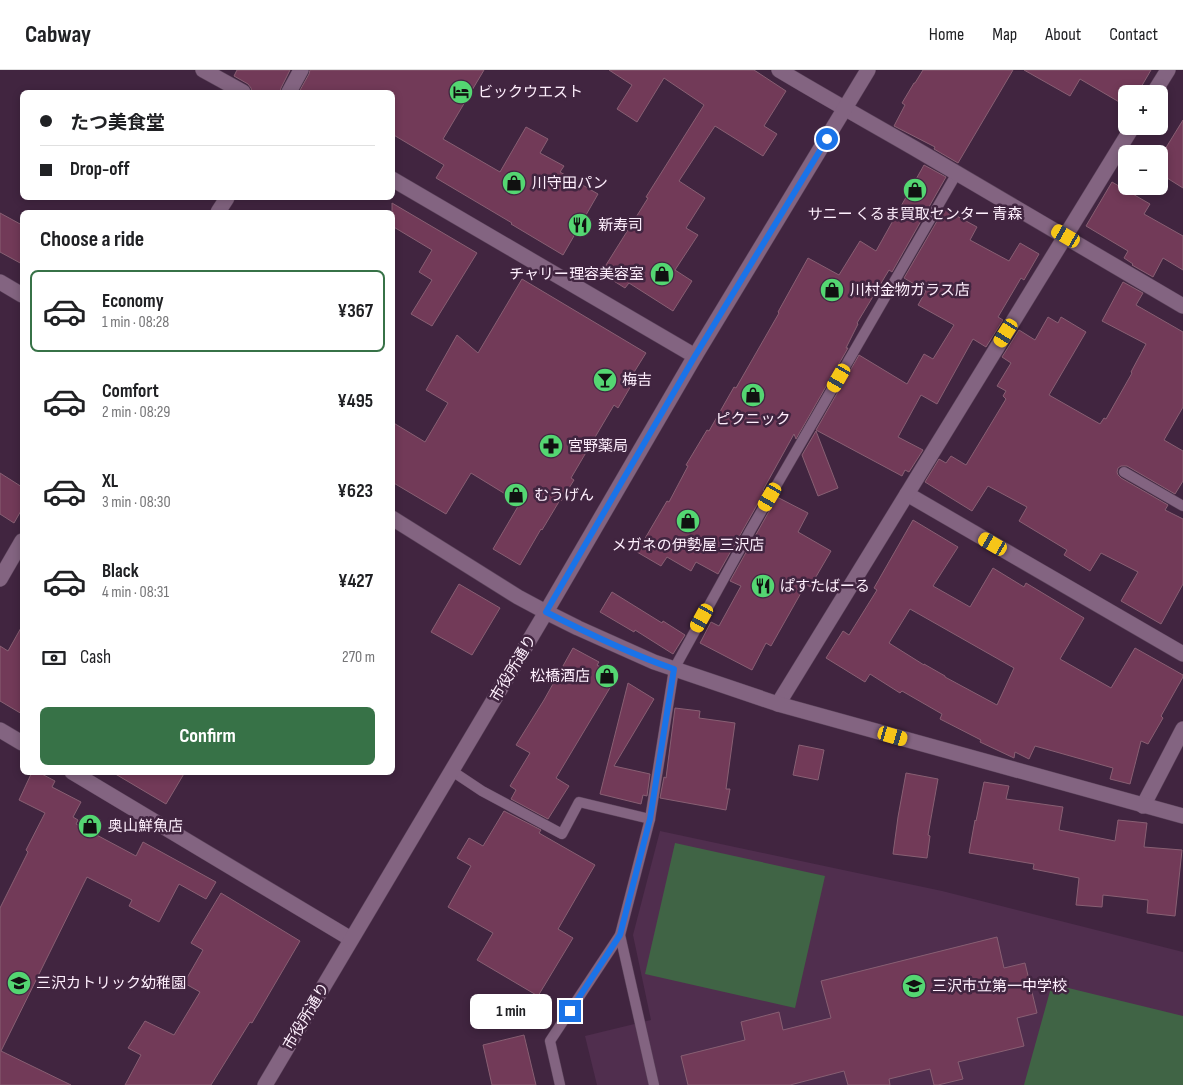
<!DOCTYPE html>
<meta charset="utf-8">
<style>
body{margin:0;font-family:"Sofia Sans Condensed","Noto Sans JP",sans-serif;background:#f6f6f6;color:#202124;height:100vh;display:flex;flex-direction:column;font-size:19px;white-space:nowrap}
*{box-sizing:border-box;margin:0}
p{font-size:16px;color:#757577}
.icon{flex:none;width:28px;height:28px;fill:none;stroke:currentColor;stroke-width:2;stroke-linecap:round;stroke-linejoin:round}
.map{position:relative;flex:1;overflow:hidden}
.details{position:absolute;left:20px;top:140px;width:375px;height:565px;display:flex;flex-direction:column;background:#fff;border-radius:8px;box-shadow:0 2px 8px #0003}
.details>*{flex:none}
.top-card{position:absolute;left:20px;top:20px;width:375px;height:110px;border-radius:8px;box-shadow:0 2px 8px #0003;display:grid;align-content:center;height:110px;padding:0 20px;background:#fff}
.controls{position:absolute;left:1118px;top:15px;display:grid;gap:10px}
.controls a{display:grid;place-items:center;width:50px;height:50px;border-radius:8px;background:#fff;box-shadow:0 2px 8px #0003;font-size:25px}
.end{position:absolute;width:22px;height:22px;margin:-11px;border:6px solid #1a73e8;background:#fff;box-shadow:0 0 0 2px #fff}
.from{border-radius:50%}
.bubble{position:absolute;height:35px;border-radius:8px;background:#fff;box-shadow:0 2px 8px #0003;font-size:16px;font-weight:700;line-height:35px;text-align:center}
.car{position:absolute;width:15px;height:30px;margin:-15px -8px;border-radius:6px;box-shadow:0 0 4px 1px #0007;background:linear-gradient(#f5c518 24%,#345 0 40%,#f5c518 0 76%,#345 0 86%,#f5c518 0)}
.top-card b{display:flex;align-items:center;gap:18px;height:48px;font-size:19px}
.top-card b+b{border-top:1px solid #e0e0e0}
.top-card i{width:12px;height:12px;background:#202124}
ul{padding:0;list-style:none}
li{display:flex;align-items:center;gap:15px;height:82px;margin:0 10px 8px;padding:0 10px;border:2px solid transparent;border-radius:8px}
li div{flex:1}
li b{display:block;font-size:19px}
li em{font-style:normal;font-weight:700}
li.current{border-color:#377247}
li>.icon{width:45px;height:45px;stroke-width:1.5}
h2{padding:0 20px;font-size:22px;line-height:60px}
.pay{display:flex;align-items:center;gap:12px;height:55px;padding:0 20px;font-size:19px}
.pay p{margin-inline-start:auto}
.cta{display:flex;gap:10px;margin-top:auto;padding:10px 20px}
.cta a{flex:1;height:58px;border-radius:8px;background:#377247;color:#fff;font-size:20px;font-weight:700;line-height:58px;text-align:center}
header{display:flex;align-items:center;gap:30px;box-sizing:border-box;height:70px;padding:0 25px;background:#fff;border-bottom:1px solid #e0e0e0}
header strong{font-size:24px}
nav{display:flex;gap:28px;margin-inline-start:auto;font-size:18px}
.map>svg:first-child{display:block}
.built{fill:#502e4e}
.green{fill:#406445}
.building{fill:#723a58;stroke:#885f73;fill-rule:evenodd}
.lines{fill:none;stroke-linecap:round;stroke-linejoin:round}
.lane-casing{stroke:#5b435a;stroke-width:11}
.street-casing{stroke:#5b435a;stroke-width:16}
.secondary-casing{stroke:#5b435a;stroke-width:16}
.lane{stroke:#836481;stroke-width:10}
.street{stroke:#836481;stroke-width:15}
.secondary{stroke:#836481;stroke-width:15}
.route{stroke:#1a73e8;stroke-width:6}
.labels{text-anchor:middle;stroke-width:5;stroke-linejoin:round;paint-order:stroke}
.poi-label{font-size:15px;fill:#feeffd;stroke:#412540;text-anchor:start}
.street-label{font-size:15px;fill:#feeffd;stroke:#412540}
</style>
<header>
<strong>Cabway</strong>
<nav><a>Home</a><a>Map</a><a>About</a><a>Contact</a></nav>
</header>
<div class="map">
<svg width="1183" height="1015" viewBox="0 0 1183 1015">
<rect width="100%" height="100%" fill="#412540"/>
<path class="built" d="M660,761L942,821L1183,882V1015H597L585,966L651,950L633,865Z"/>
<g class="green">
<path d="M675,773L825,806L795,938L645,904Z"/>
<path d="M1052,914L1183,946V1015H1024Z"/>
</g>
<g class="building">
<path d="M237,0H290L281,18L280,22H252L251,18L248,14L234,6Z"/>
<path d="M310,0H484L443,69L500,102L526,57L548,69L540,83L564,96L560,102L598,124L563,185L511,154L512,153L436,108L444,95L392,64V22H299L309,4Z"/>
<path d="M609,0H754L786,21L764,56L777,64L763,86L715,56L679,111L705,128L686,158L698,165L675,200L692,211L673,241L629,213L625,218L601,203L648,128L646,127L704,35L664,8L637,52L617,39L632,15Z"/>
<path d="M923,0H1013L958,93L934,79L935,77L894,56L905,35L902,33L914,13H915Z"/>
<path d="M1024,0H1151L1137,24H1126V36L1080,9L1070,26Z"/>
<path d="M1183,50V118L1159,103V89Z"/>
<path d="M924,95L946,107L892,202L889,200L857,253L858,254L846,278H848L796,369L794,364L763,420L765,421L718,504L696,492L691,501L667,487L661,496L637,482L667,431L669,432L688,396L686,395L707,360L709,361L734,317L736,318L779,243L778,242L808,188L839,205L860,171L876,181Z"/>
<path d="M1112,112L1150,134L1144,144L1183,166V200L1163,188L1153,207L1132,195L1133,194L1124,188L1128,181L1086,156Z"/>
<path d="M392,133L477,183L432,256L411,244L432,210L419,202L432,180L392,156Z"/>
<path d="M944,139L977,157L970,170L1009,191L1020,173L1039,184L1024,210L1021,208L998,247L1003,250L986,277L973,269L937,334L921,325L898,367L923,380L909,402L905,400L902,406L816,360L859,285L907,314L924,284L933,289L954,255L918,235L926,221L904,208Z"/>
<path d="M0,143L22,155V194L0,182Z"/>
<path d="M522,209L646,283L631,307L635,309L618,338L614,335L571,408L574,410L561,431L560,430L542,460L541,459L520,495L493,479L520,433L471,403L446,444L392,412V352L425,372L448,333L426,320L457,265L478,283Z"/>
<path d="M1123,212L1143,223L1136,235L1183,262V337L1164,370L1183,381V411L1175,424L1127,396H1121L1118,398L1117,402L1118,405L1121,408L1168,435L1165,440L1183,449V514L1161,554L1121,531L1138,502L1101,483L1090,501L1064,485L1067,480L1019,451L1027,437L988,416L972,441L925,412L939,389L946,393L951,386L966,395L1006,329L1003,326L1006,321L997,316L1011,293L1002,287L1019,260L1035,270L1048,247L1058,253L1061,247L1086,262L1049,325L1100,354L1104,348L1106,349L1132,303L1131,302L1146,274L1102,251Z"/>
<path d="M816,361L838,418L818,426L802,385Z"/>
<path d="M0,403L22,417V439L14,453L0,444Z"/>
<path d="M777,427L808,443L798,462L831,481L810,517L806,514L771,576L766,573L752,600L700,573L711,552L719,556L741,516L730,511Z"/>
<path d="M913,450L958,477L933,516L970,537L993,498L1024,517L1026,513L1084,548L1060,589L1111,618L1135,578L1183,605V607L1161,646L1163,648L1148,674L1141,671L1130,714L1110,709L1113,698L1035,676L1029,689L1015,682L1014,688L980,672L981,670L940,649L942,644L902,621L900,623L870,604L865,612L826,588L843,561L849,565L877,520L874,518ZM910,539L1014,598L997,635L945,607V606L924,594V595L889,573Z"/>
<path d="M459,514L500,538L472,585L431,562Z"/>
<path d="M612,522L662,553L663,551L685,565L673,584L635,560L634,562L600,542Z"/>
<path d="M22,556V644L0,631V576L8,581Z"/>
<path d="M573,578L599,592L597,595L617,606L556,708L569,716L548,749L511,729L516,720L510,716L530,683L516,675L544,630Z"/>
<path d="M628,613L654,629L614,696L650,704L647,726L643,725L641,734L600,724Z"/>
<path d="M675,638L700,641L699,648L735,653L726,719H730L726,740L660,728L664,707L666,708Z"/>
<path d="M799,675L824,680L818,710L793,705Z"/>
<path d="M32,702H38L55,711L52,717L81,732L73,747L78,750L76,754L136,786L143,772L216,812L206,829L179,814L159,852L129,836L132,830L87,807L1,981L71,1015H0V838L28,782L26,780L45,743L19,730Z"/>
<path d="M112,702H185L166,734Z"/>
<path d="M906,703L938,709L928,765L930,766L927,788L893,784L898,747Z"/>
<path d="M984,712L1009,716L1006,729L1063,737L1059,760L1115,771L1118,750L1147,753L1144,777L1182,780L1175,846L1147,843L1148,830L1103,825L1102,837L1076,835L1079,808L1033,799L1034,794L969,783L975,750L976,751Z"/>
<path d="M504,741L541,760L539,763L595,795L558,859L573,868L538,926L477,890L493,863L448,837L471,796L457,788L469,768L483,776Z"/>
<path d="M221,823L300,871L252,953L250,952L211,1015H125L141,985L128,978L145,951L174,965L200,922L184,913L203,880L191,873Z"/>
<path d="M997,867L1004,898L1025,893L1037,943L1017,948L1024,976L958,992L963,1009L938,1015H934L930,999L889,1009L890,1015H848L844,1001L790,1015H688L681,986L745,970L741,952L779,942L783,960L831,948L821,911Z"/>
<path d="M524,965L536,1015H492L483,975Z"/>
</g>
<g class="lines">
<g class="lane-casing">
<g id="lane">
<path d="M1124,402L1183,436"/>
<path d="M452,701L482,721L562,764L579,732L650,749"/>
<path d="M560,1015L550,971L620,865"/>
<path d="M654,1015L620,865L650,749L674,599L750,461L957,103"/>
</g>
</g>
<g class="street-casing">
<g id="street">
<path d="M203,0L243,22"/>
<path d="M779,0C824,27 869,52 914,78C1004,131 1094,183 1183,236"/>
<path d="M289,22L301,0"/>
<path d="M1153,24L1168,0"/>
<path d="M392,109L695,286"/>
<path d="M218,142L227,128"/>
<path d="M907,424L1183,584"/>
<path d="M0,509L22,471"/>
<path d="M778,634L1133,56"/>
<path d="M0,660L22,673"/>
<path d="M72,702L351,869"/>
<path d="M1143,736L1183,659"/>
</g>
</g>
<g class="secondary-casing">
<g id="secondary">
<path d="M0,212L22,225"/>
<path d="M392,448L518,527L546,542L578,558L654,592L778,634L1183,746"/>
<path d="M265,1015L546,542L695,286L868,0"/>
</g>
</g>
<use href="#lane" class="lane"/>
<use href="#street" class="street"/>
<use href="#secondary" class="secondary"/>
</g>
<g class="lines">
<path class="route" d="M570,941L620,865L650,749L674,599C630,584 587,563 546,542L695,286L827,69"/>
</g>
<defs>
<g id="hotel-disc" transform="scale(1.25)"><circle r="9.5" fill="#54d672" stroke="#412540"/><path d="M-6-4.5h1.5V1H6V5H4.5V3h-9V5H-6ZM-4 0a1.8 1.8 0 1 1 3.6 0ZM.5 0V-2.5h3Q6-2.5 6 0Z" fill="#111"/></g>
<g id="shop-disc" transform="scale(1.25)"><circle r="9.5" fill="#54d672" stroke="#412540"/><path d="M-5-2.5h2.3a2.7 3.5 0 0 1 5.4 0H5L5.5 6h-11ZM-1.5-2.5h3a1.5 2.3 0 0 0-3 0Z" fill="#111"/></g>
<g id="restaurant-disc" transform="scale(1.25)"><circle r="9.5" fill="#54d672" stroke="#412540"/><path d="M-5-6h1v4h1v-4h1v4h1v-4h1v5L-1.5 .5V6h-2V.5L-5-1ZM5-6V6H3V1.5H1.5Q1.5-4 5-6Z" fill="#111"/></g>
<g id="bar-disc" transform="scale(1.25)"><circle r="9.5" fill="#54d672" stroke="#412540"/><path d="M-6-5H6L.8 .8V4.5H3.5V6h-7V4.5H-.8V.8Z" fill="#111"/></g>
<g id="pharmacy-disc" transform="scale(1.25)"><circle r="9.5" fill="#54d672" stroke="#412540"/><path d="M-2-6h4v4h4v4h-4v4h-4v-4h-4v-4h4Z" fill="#111"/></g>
<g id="school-disc" transform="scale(1.25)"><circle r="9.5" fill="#54d672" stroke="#412540"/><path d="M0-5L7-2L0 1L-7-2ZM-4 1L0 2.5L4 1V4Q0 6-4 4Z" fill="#111"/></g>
</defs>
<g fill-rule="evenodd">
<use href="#hotel-disc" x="461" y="22"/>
<use href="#shop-disc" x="514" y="113"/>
<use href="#shop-disc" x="915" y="120"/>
<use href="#restaurant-disc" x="580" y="155"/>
<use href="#shop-disc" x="662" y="204"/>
<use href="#shop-disc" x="832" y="220"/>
<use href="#bar-disc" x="605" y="310"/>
<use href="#shop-disc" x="753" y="325"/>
<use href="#pharmacy-disc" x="551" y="376"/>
<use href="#shop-disc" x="516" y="425"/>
<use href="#shop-disc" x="688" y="451"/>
<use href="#restaurant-disc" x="763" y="516"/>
<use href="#shop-disc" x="607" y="606"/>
<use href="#shop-disc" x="90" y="756"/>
<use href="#school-disc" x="19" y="913"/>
<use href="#school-disc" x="914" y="916"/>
</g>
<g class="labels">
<g class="poi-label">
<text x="478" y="27">ビックウエスト</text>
<text x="532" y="118">川守田パン</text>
<text x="915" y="149" text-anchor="middle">サニー くるま買取センター 青森</text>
<text x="598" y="160">新寿司</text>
<text x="644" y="209" text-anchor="end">チャリー理容美容室</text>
<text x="850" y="225">川村金物ガラス店</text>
<text x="622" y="315">梅吉</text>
<text x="753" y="354" text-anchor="middle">ピクニック</text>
<text x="568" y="381">宮野薬局</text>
<text x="534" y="430">むうげん</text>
<text x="688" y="480" text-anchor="middle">メガネの伊勢屋 三沢店</text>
<text x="780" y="521">ぱすたばーる</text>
<text x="590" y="611" text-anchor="end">松橋酒店</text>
<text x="108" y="761">奥山鮮魚店</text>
<text x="36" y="918">三沢カトリック幼稚園</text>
<text x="932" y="921">三沢市立第一中学校</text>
</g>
<g class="street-label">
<text transform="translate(513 598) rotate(-59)" y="5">市役所通り</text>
<text transform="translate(306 946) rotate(-59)" y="5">市役所通り</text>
</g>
</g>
</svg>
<div class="controls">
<a>+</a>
<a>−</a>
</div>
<i class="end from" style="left:827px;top:69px"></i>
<i class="end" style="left:570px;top:941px"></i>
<div class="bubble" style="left:470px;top:924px;width:82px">1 min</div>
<i class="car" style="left:1066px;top:166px;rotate:300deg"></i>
<i class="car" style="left:1006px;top:263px;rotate:212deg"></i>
<i class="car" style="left:839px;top:308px;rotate:210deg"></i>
<i class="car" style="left:770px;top:427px;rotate:210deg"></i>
<i class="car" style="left:993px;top:474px;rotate:300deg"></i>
<i class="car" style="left:702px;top:548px;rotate:209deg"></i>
<i class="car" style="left:893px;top:666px;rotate:106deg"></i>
<div class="top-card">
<b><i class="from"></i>たつ美食堂</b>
<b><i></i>Drop-off</b>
</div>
<section class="details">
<h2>Choose a ride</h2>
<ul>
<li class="current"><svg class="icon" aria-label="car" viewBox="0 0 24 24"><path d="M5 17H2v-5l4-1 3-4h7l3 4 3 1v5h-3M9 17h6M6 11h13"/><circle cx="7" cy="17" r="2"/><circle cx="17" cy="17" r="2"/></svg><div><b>Economy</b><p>1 min · 08:28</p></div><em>¥367</em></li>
<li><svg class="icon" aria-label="car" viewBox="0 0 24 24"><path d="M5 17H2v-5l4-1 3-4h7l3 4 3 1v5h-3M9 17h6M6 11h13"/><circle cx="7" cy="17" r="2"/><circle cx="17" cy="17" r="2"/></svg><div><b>Comfort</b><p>2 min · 08:29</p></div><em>¥495</em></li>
<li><svg class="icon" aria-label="car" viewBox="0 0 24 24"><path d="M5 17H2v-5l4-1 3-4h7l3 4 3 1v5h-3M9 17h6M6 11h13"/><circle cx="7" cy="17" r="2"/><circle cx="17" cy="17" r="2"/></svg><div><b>XL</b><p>3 min · 08:30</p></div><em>¥623</em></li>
<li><svg class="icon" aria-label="car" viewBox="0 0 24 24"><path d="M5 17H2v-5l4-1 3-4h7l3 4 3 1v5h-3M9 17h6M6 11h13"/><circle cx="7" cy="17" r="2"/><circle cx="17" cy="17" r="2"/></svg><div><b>Black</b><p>4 min · 08:31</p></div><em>¥427</em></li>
</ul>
<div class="pay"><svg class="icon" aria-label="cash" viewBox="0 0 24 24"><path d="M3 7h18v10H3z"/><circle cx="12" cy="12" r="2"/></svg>Cash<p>270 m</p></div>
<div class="cta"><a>Confirm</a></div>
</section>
</div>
